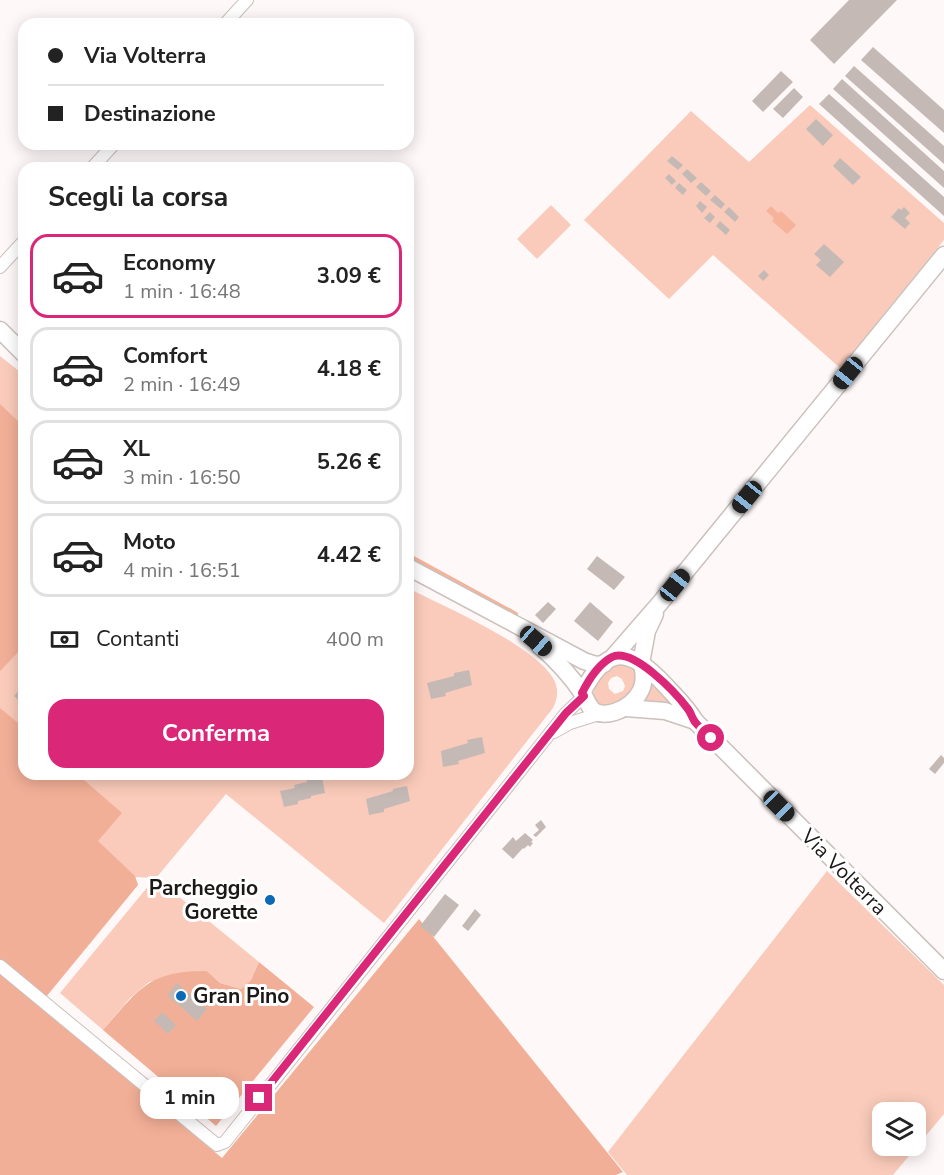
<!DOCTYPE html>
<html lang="it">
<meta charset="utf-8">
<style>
body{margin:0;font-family:"Nunito Sans",sans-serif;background:#f2f2f2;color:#222;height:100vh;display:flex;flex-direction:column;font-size:22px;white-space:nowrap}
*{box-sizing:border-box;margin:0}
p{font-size:20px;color:#767676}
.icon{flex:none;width:33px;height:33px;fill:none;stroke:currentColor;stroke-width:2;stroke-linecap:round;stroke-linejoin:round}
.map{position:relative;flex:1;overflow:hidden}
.panel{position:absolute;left:18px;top:162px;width:396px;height:618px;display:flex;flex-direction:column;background:#fff;border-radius:18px;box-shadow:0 3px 15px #0003}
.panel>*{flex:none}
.hud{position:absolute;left:18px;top:18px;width:396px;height:132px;border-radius:18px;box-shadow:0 3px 15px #0003;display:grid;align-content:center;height:132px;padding:0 30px;background:#fff}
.tools{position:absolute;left:872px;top:1102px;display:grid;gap:12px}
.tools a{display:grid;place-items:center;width:54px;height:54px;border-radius:12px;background:#fff;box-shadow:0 3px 15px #0003;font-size:30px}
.end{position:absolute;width:27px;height:27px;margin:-14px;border:8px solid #db2777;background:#fff;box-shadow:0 0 0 3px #fff}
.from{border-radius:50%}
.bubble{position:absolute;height:42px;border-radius:18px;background:#fff;box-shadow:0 3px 15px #0003;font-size:20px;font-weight:700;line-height:42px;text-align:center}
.car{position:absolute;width:18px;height:36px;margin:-18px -9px;border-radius:8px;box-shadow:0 0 4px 2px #0007;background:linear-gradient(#222 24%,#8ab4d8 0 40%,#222 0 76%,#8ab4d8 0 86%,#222 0)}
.hud b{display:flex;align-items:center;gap:21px;height:57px;font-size:22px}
.hud b+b{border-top:2px solid #e0e0e0}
.hud i{width:15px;height:15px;background:#222}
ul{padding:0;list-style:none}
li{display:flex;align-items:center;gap:18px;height:84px;margin:0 12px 9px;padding:0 18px;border:3px solid #e0e0e0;border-radius:18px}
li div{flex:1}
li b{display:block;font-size:22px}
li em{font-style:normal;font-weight:700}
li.on{border-color:#db2777}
li>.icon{width:54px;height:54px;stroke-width:1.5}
h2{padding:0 30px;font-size:27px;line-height:72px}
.pay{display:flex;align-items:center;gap:15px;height:66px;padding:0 30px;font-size:22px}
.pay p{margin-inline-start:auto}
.primary-button{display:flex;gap:12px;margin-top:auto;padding:12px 30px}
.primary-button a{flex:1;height:69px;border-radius:18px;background:#db2777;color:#fff;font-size:24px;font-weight:700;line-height:69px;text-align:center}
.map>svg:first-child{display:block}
.green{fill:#facbba;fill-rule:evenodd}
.forest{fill:#f2af97}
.water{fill:#f6b39a}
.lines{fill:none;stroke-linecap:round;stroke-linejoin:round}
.stream{stroke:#f6b39a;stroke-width:4}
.building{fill:#c4b9b5}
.street-casing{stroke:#cbc0bc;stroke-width:14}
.secondary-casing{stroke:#cbc0bc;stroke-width:19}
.street{stroke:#fff;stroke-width:12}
.secondary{stroke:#fff;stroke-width:16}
.route{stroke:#db2777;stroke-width:8}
.poi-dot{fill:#0b69b5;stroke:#fff;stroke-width:2}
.labels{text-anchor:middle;stroke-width:6;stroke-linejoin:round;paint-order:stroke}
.street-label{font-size:21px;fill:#1c1817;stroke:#fff}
.poi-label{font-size:21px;font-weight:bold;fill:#1c1817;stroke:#fff;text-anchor:end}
</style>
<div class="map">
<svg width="944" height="1175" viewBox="0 0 944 1175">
<rect width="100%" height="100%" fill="#fef9f8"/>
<g class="green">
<path d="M810,105L944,223V240L840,368L713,255L669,299L584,220L691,111L749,162Z"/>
<path d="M551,205L571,225L537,259L517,239Z"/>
<path d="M0,356L24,375V774H408V588C445,607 532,644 553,678C559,688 558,698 553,708L384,923L226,794L156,878L259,962L251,980L241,989L220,983L207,971L149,982L130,998L103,1030L60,993L155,878L135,877L138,885L0,947Z"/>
<path d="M627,659L637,673V690C628,696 618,704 607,706C578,709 602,670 613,664C617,662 623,661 627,659ZM617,676L622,679L625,686L623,691L615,694L609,689L608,683L611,678Z"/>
<path d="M650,678L681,710L640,702C649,695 651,690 650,678Z"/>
<path d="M827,871L944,985V1114L893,1175H627L608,1152ZM882,1113H915V1146H882Z"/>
</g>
<g class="forest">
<path d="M0,404L24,427V646L0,671Z"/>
<path d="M0,708L24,728V774H77L122,813L98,841L135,876L138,885L46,997L0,959Z"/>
<path d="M419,919L623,1172L616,1175H0V973L222,1158Z"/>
<path d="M259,962L314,1007L216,1126L103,1030C138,990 149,970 207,971L220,983L241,989L251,980Z"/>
</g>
<path class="water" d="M771,206L778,213L781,211L796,225L787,234L772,221L774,218L766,211Z"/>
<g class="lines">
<path class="stream" d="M408,555L516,614"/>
</g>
<g class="building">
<path d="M849,0H897L834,64L810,40Z"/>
<path d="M873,47L944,110V133L861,60Z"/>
<path d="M854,66L944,146V164L845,76Z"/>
<path d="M781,71L793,82L763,112L752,101Z"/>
<path d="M842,79L944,171V188L833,89Z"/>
<path d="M794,88L803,97L783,118L773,109Z"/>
<path d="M829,94L944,197V216L819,104Z"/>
<path d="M816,119L833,135L823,146L806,129Z"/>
<path d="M672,156L683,165L678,170L667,161Z"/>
<path d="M840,158L861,177L853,185L833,166Z"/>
<path d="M687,169L697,178L691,183L682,174Z"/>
<path d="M669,174L676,181L672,185L665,178Z"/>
<path d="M701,182L711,191L706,196L696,187Z"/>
<path d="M679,183L687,190L683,195L675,188Z"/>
<path d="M715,195L725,204L721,209L710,200Z"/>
<path d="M700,201L707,207L702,213L696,206Z"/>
<path d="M729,207L739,217L735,222L724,212Z"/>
<path d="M904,207L910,213L905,218L910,223L905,229L891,217L899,208L901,210Z"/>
<path d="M710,212L715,217L710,223L704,218Z"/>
<path d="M720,221L730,230L726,235L716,226Z"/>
<path d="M824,244L844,262L830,277L816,265L821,260L814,254Z"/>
<path d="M764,270L769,275L763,281L758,276Z"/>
<path d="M597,556L625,577L614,590L587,569Z"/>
<path d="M548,602L556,609L543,623L535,615Z"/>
<path d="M590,602L613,622L598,641L574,621Z"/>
<path d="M469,670L472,685L445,693L446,696L431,699L427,683L454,676V673Z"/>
<path d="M24,685V705L14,696Z"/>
<path d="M482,737L485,753L458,761L459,764L443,767L441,751L468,743L467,740Z"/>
<path d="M941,755L944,758V763L935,774L929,769Z"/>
<path d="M322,777L325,793L311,796V798L298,801V804L284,807L280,791L295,788L294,785L307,782V780Z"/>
<path d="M407,786L410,801L384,809V812L369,815L366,799L393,791V789Z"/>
<path d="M541,820L546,827L536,837L533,835L539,830L535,825Z"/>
<path d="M525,833L533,840L531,842L533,843L530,847L528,845L524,849L523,848L513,859L502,849L513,837L516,841Z"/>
<path d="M445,894L459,905L434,937L420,926Z"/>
<path d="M475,909L481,915L468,931L462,926Z"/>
<path d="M177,983L207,1009L197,1021L167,995Z"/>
<path d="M162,1012L176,1025L168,1034L154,1021Z"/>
</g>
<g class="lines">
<g class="street-casing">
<g id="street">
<path d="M225,24L247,0"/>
<path d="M92,168L114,144"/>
<path d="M0,267L24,241"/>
<path d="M554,732L570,723L602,713"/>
<path d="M0,966L217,1145L225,1142L566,713L584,696"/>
</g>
</g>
<g class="secondary-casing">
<g id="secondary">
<path d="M0,330L24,354"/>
<path d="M408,567L584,661L596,665L604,664"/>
<path d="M539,645C555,659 571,676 583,694C587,700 589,709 596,712C607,717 623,710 631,703C643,692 646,681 642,665"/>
<path d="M613,657L660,603L944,255"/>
<path d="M641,663L647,631L655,614"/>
<path d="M582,693C608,642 631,649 665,685C676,697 687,707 695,721L944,971"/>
<path d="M626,708L665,711L695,721"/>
</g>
</g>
<use href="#street" class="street"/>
<use href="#secondary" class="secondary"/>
</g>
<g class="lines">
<path class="route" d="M259,1098L566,713L584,696L582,693C588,681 599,664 612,657C633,647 676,693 688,709C691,713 692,718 695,722C700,728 706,733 711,738"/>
</g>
<g class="poi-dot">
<circle cx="270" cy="900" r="6"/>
<circle cx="181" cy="996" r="6"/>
</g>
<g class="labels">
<g class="street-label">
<text transform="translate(844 872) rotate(45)" y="7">Via Volterra</text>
</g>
<g class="poi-label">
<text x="258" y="895">Parcheggio<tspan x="258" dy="24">Gorette</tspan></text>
<text x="193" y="1003" text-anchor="start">Gran Pino</text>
</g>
</g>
</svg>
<div class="tools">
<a><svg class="icon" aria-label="layers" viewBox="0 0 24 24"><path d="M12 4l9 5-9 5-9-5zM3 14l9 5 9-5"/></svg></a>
</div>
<i class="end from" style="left:711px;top:738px"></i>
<i class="end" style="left:259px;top:1098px"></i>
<div class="bubble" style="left:140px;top:1077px;width:99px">1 min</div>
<i class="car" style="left:848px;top:373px;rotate:219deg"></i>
<i class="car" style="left:747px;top:497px;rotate:219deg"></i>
<i class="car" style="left:675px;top:585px;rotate:39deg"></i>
<i class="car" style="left:536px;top:641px;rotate:131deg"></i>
<i class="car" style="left:779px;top:806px;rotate:135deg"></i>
<div class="hud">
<b><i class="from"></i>Via Volterra</b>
<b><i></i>Destinazione</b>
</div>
<section class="panel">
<h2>Scegli la corsa</h2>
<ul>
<li class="on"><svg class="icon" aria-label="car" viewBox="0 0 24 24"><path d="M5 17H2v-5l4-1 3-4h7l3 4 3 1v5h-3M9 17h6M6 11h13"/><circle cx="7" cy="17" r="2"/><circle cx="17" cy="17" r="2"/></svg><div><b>Economy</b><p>1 min · 16:48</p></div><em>3.09 €</em></li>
<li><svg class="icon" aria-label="car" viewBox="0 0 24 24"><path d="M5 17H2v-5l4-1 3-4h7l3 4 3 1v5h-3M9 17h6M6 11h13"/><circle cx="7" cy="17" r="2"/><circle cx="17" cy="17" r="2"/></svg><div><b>Comfort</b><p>2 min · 16:49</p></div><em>4.18 €</em></li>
<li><svg class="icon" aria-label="car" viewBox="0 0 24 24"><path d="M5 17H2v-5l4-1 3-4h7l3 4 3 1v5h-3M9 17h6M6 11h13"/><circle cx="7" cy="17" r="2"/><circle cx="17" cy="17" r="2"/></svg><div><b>XL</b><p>3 min · 16:50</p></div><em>5.26 €</em></li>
<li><svg class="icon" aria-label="car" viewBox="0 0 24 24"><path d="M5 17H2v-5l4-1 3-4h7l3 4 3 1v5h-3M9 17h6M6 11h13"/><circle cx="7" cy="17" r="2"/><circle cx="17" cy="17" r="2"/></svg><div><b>Moto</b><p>4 min · 16:51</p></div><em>4.42 €</em></li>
</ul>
<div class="pay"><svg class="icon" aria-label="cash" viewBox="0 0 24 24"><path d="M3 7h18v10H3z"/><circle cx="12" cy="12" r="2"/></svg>Contanti<p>400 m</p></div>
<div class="primary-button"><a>Conferma</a></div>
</section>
</div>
